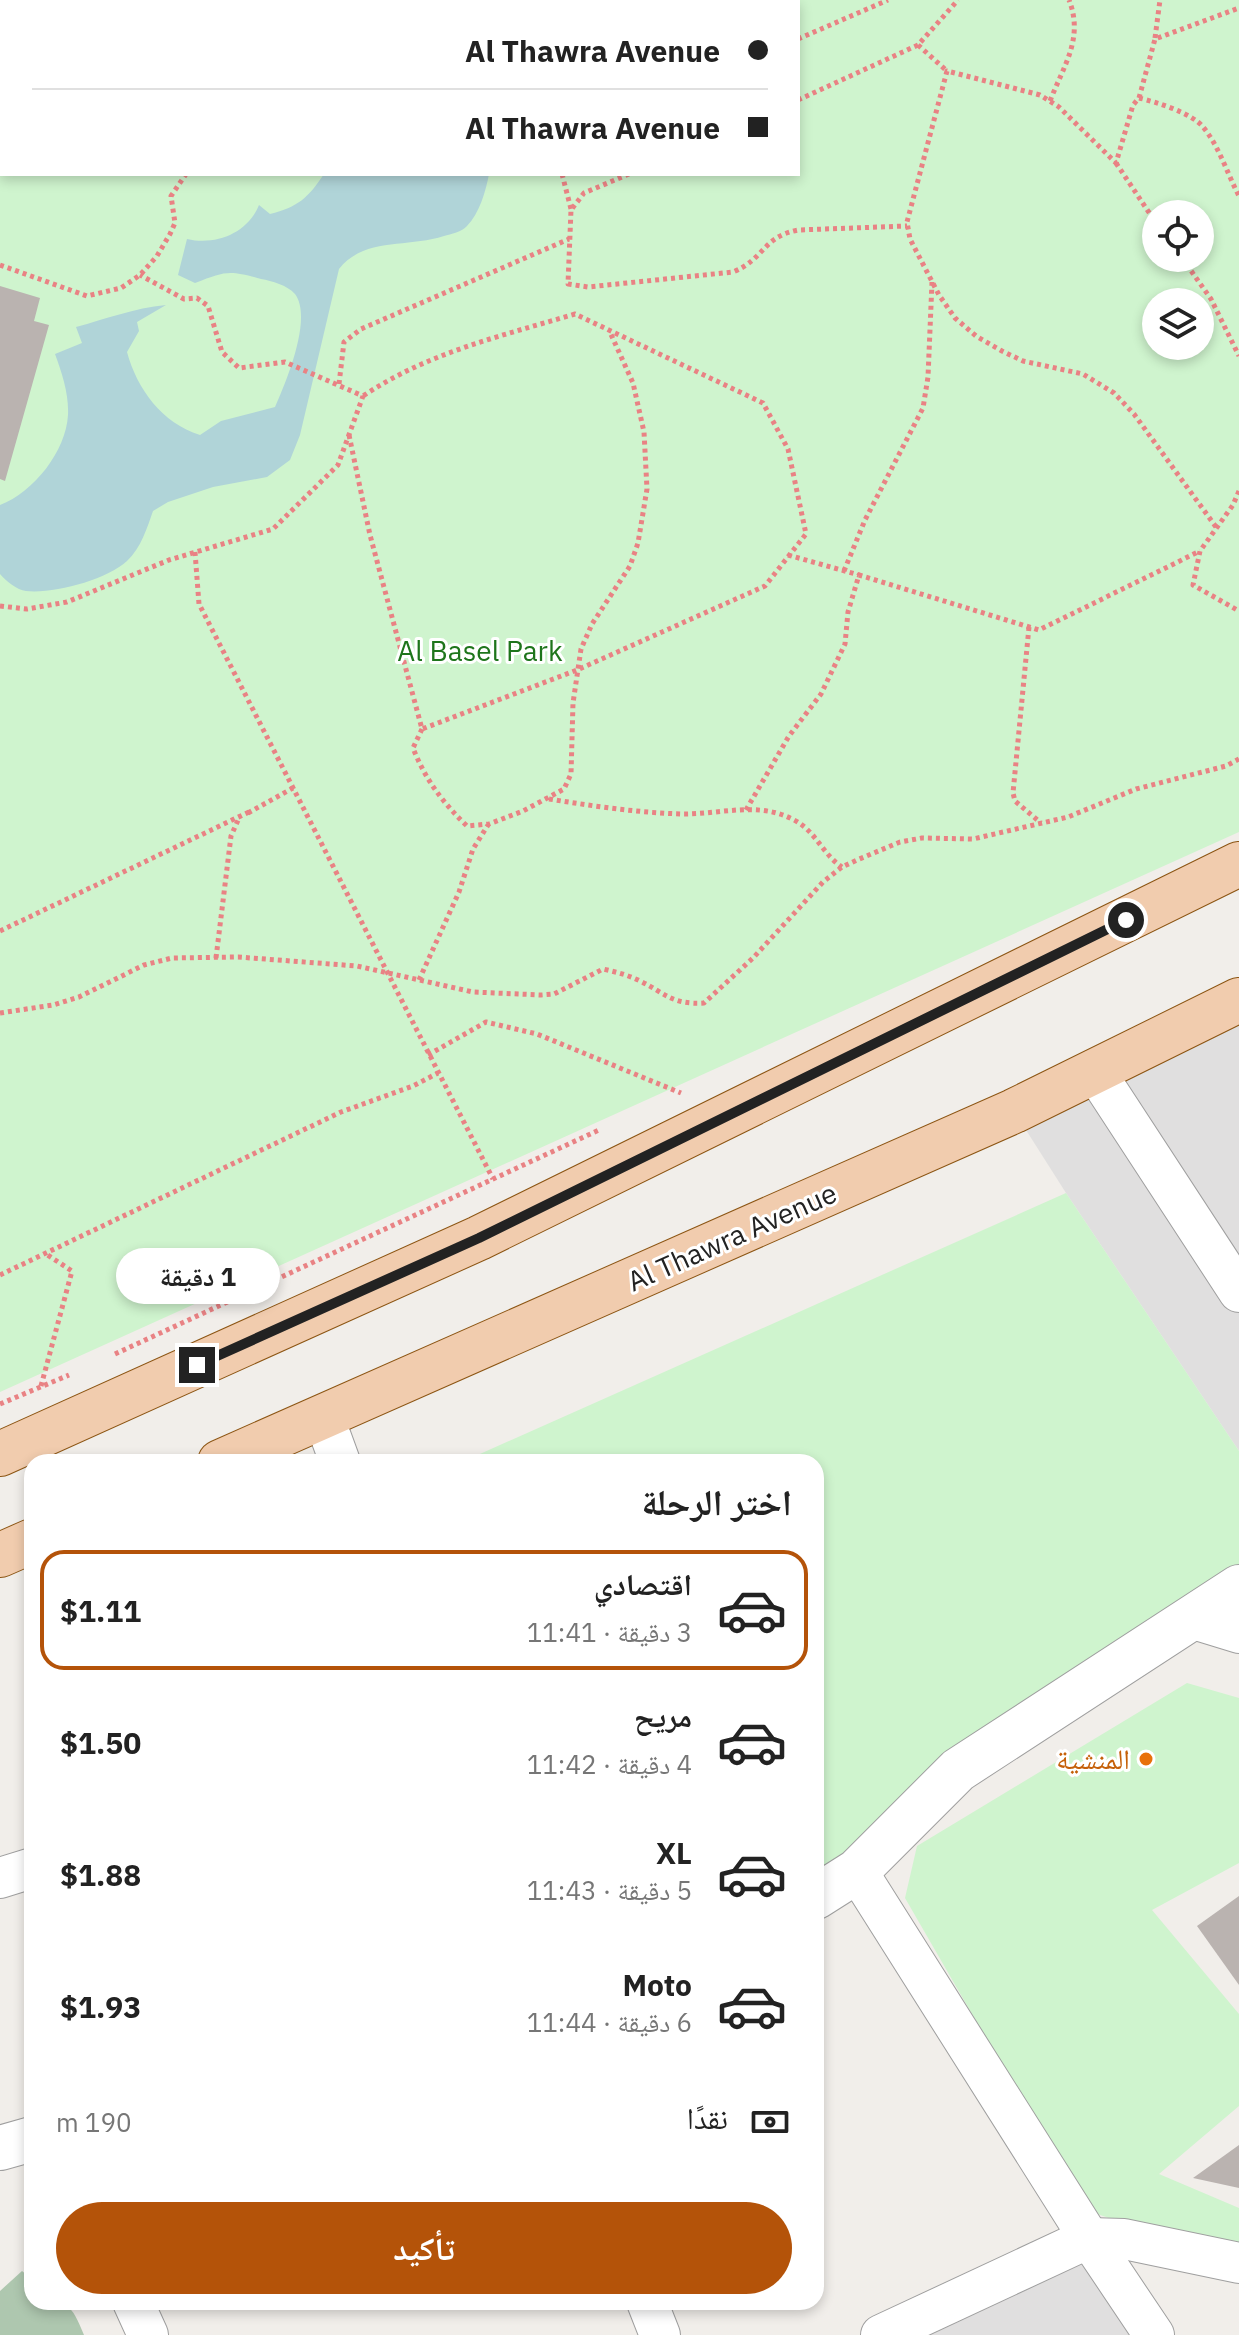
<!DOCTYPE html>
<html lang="ar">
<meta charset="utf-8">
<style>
body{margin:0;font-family:"IBM Plex Sans","Noto Naskh Arabic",sans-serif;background:#f2f2f2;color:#222;direction:rtl;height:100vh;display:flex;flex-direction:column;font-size:30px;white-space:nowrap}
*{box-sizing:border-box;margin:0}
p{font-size:26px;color:#767676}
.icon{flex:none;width:44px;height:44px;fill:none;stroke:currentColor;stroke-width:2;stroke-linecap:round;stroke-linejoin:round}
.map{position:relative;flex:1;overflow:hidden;direction:ltr}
.panel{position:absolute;left:24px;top:1454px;width:800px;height:856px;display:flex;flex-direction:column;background:#fff;border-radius:24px;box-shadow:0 4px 12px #0003;direction:rtl}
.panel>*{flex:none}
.banner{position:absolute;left:0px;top:0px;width:800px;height:176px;box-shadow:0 4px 12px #0003;direction:rtl;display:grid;align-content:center;height:176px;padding:0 32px;background:#fff}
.controls{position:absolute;left:1142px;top:200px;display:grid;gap:16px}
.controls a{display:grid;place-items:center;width:72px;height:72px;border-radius:50%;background:#fff;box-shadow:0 4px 12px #0003;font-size:40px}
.end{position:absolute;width:36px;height:36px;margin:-18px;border:10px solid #222;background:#fff;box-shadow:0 0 0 4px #fff}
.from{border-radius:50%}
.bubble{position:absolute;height:56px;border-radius:28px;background:#fff;box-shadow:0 4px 12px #0003;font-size:26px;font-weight:700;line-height:56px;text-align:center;direction:rtl}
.banner b{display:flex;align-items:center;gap:28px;height:76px;font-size:30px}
.banner b+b{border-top:2px solid #e0e0e0}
.banner i{width:20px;height:20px;background:#222}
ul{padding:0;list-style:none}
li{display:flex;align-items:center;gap:24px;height:120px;margin:0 16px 12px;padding:0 16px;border:4px solid transparent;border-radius:24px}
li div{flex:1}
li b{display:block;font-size:30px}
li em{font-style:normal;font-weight:700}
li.on{border-color:#b45309}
li>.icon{width:72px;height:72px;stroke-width:1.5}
h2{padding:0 32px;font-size:36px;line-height:96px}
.pay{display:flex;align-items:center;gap:20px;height:88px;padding:0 32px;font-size:30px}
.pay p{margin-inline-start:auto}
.cta{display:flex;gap:16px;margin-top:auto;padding:16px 32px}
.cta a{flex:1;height:92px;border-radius:48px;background:#b45309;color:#fff;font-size:32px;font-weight:700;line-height:92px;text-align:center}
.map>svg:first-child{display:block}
.residential{fill:#e0dfdf}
.cemetery{fill:#aec7af}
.park{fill:#cff4ce;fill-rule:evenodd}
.water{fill:#b0d4d8}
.building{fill:#bab3b0}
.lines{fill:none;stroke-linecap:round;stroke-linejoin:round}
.minor-casing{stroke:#9f9f9f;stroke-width:42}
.tertiary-casing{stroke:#9f9f9f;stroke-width:46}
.primary-casing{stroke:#8c5513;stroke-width:46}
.path{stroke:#e98284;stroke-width:5;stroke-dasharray:4 4;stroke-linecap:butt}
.minor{stroke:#fff;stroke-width:40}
.tertiary{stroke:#fff;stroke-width:44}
.primary{stroke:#f1ccae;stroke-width:44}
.route{stroke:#222;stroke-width:10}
.food-dot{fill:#e8710a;stroke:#fff;stroke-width:3}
.labels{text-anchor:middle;stroke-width:6;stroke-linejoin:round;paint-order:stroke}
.park-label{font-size:28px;fill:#1e751b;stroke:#fff}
.street-label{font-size:28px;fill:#222;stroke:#fff}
.food-label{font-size:28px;fill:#c56008;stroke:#fff;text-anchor:end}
</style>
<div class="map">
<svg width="1239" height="2335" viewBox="0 0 1239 2335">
<rect width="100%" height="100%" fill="#f1eeea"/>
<g class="residential">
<path d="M1239,1000V1451L1066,1193L1014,1111Z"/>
<path d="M1089,2238L1166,2335H883Z"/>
</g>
<path class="cemetery" d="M22,2271L32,2279V2302C68,2302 70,2301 84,2335H0V2291Z"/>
<g class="park">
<path d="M85,0H1239V832L0,1392V43L2,42V174H798V2H81ZM1156,214H1200V258H1156ZM1156,302H1200V346H1156Z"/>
<path d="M1066,1193L1239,1451V1595L816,1897V1462H462Z"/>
<path d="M1187,1683L1239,1698V1863L1152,1910L1239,2014V2106L1159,2174L1239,2208V2261L1085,2210L905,1898L917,1846Z"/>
</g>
<path class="water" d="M324,174H489C486,191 479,214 467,226C462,232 451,234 444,236C407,248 364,237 339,269L300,435L290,460L267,477L213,487L168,502L153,511C147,528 141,548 127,561C106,580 54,594 26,591C17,590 6,581 0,574V505C34,492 66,451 68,415C69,394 62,373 55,354L82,343L76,327C106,319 134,308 166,305L137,322L139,331L127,352C137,389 162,423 200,435L221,421L275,407C286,382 313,318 295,294C287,285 272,281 261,279C229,270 226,271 195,283L178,275L187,239C216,246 248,233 259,205L270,214C298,207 308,198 324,174Z"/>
<g class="building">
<path d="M0,286L40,298L34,321L49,325L5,481L0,479Z"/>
<path d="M1239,1896V1985L1197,1926Z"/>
<path d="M1239,2145V2188L1193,2178Z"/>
</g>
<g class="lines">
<g class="minor-casing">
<g id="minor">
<path d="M1094,1070L1239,1292"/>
<path d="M324,1418L340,1462"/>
<path d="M1190,1618L1239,1633"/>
<path d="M857,1871L1089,2238L1154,2335"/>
<path d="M0,1878L32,1868"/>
<path d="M133,2302L148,2335"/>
<path d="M647,2302L660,2335"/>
<path d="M881,2335L1089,2238L1124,2239L1239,2263"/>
</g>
</g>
<g class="tertiary-casing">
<g id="tertiary">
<path d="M816,1897L857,1871L958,1770L1239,1587"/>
<path d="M0,2148L32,2139"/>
</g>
</g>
<g class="primary-casing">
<g id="primary">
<path d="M0,1454L479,1238L1239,864"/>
<path d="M220,1462L1014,1111L1239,1000"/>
<path d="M0,1555L32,1541"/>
</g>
</g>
<g class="path">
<path d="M148,2L152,0"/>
<path d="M469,2L470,0"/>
<path d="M627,2L628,0"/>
<path d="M1155,38L1160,0"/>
<path d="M798,39L888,0"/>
<path d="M918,45L947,71"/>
<path d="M0,81L2,80"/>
<path d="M1139,98L1155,39L1239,8"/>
<path d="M798,100L918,45L958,0"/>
<path d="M1050,101C1064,65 1084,38 1069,0"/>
<path d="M1116,163L1156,223"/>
<path d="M562,174L571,209"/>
<path d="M629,174L584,193L571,210L568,284L588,287L733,272C765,259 762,237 798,230L907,226"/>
<path d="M1182,258L1211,299L1239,356"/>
<path d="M0,265L87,296L121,288L140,275L157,256L170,234L175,223L171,196L186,174"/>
<path d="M339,384L344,342L361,329L569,239"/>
<path d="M349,435L370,535L422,729L577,670L765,586L806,534L788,449L763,403L575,314C501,336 427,353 363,396"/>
<path d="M1239,491L1233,505L1200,551L1193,585L1239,611"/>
<path d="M1216,527L1134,414L1114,393L1083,374L1023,361L1002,351L976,336L955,318L939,295L910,239L907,222L947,71L1040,95L1059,107L1116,163L1133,105L1139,98C1156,102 1192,113 1203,127C1219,146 1227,173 1239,196"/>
<path d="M195,552L199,604L493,1179"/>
<path d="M788,555L859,575"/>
<path d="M844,571L865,520L923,408L928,377L932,282"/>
<path d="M0,606L27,609L67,602L169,560L273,529L338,465L363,396L285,362L239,368L222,352L208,306L197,298L184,299L140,275"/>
<path d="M1029,627L1013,793L1015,801L1041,823"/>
<path d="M422,729L413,748C425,779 443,803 467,826L489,824L523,811L564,789L571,774L573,703L581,649L592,624L630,566L638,543L647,489L644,432L633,383L609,330"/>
<path d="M549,799C593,806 639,813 684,814C722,814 759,801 794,820C816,831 823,855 842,867"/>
<path d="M746,810L789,736L821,694L845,644L848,612L859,575L1039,630L1200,551"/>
<path d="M248,813L293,788"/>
<path d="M0,931L251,811"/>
<path d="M216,958L231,836L239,818"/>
<path d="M419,980L459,892L473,849L488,825"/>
<path d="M0,1013L53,1005L79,997L144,965L172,958L238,957L357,966L473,992L541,995L554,994L603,969C616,972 628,975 640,981C665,993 672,1005 704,1003L753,958L823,882L842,867L857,860L900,842L922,838L973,839L1068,817L1136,789L1226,766L1239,759"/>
<path d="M428,1055L486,1022L537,1034L681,1093"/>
<path d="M0,1275L341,1112L413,1086L438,1073"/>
<path d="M115,1354L599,1130"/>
<path d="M41,1386L72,1271L46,1254"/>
<path d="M0,1404L69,1375"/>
</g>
<use href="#minor" class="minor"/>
<use href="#tertiary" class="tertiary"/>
<use href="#primary" class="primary"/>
</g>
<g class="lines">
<path class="route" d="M197,1365L479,1238L1126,920"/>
</g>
<circle class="food-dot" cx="1146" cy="1759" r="8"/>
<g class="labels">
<g class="park-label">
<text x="480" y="661">Al Basel Park</text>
</g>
<g class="street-label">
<text transform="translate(732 1237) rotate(-24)" y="10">Al Thawra Avenue</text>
</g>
<g class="food-label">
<text x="1130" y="1769">المنشية</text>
</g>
</g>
</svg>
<div class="controls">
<a><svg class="icon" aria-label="locate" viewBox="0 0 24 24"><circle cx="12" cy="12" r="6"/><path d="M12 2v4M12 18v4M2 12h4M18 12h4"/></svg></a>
<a><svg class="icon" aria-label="layers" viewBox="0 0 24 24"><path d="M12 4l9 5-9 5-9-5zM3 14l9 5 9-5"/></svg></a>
</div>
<i class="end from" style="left:1126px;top:920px"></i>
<i class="end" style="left:197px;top:1365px"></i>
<div class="bubble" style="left:116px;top:1248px;width:164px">1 دقيقة</div>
<div class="banner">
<b><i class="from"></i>Al Thawra Avenue</b>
<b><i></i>Al Thawra Avenue</b>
</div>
<section class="panel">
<h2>اختر الرحلة</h2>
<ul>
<li class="on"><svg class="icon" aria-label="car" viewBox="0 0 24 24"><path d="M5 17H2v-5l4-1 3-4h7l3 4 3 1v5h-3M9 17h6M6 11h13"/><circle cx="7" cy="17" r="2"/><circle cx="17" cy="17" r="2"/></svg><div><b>اقتصادي</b><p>3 دقيقة · 11:41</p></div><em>$1.11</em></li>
<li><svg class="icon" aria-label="car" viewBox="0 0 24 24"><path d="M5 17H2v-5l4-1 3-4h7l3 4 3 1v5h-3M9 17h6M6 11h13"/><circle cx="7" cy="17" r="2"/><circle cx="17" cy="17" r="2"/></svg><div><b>مريح</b><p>4 دقيقة · 11:42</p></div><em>$1.50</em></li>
<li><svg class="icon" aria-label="car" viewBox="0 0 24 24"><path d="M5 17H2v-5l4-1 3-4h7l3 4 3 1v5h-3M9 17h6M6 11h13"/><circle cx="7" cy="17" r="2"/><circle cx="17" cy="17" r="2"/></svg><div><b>XL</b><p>5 دقيقة · 11:43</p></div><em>$1.88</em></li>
<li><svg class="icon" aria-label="car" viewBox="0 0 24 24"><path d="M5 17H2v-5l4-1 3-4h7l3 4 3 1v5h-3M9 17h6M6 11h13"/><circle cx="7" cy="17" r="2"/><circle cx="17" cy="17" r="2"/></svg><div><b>Moto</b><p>6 دقيقة · 11:44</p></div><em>$1.93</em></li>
</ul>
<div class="pay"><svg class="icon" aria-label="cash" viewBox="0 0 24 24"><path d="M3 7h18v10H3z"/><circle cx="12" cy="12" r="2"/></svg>نقدًا<p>190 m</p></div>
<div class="cta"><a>تأكيد</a></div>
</section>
</div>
